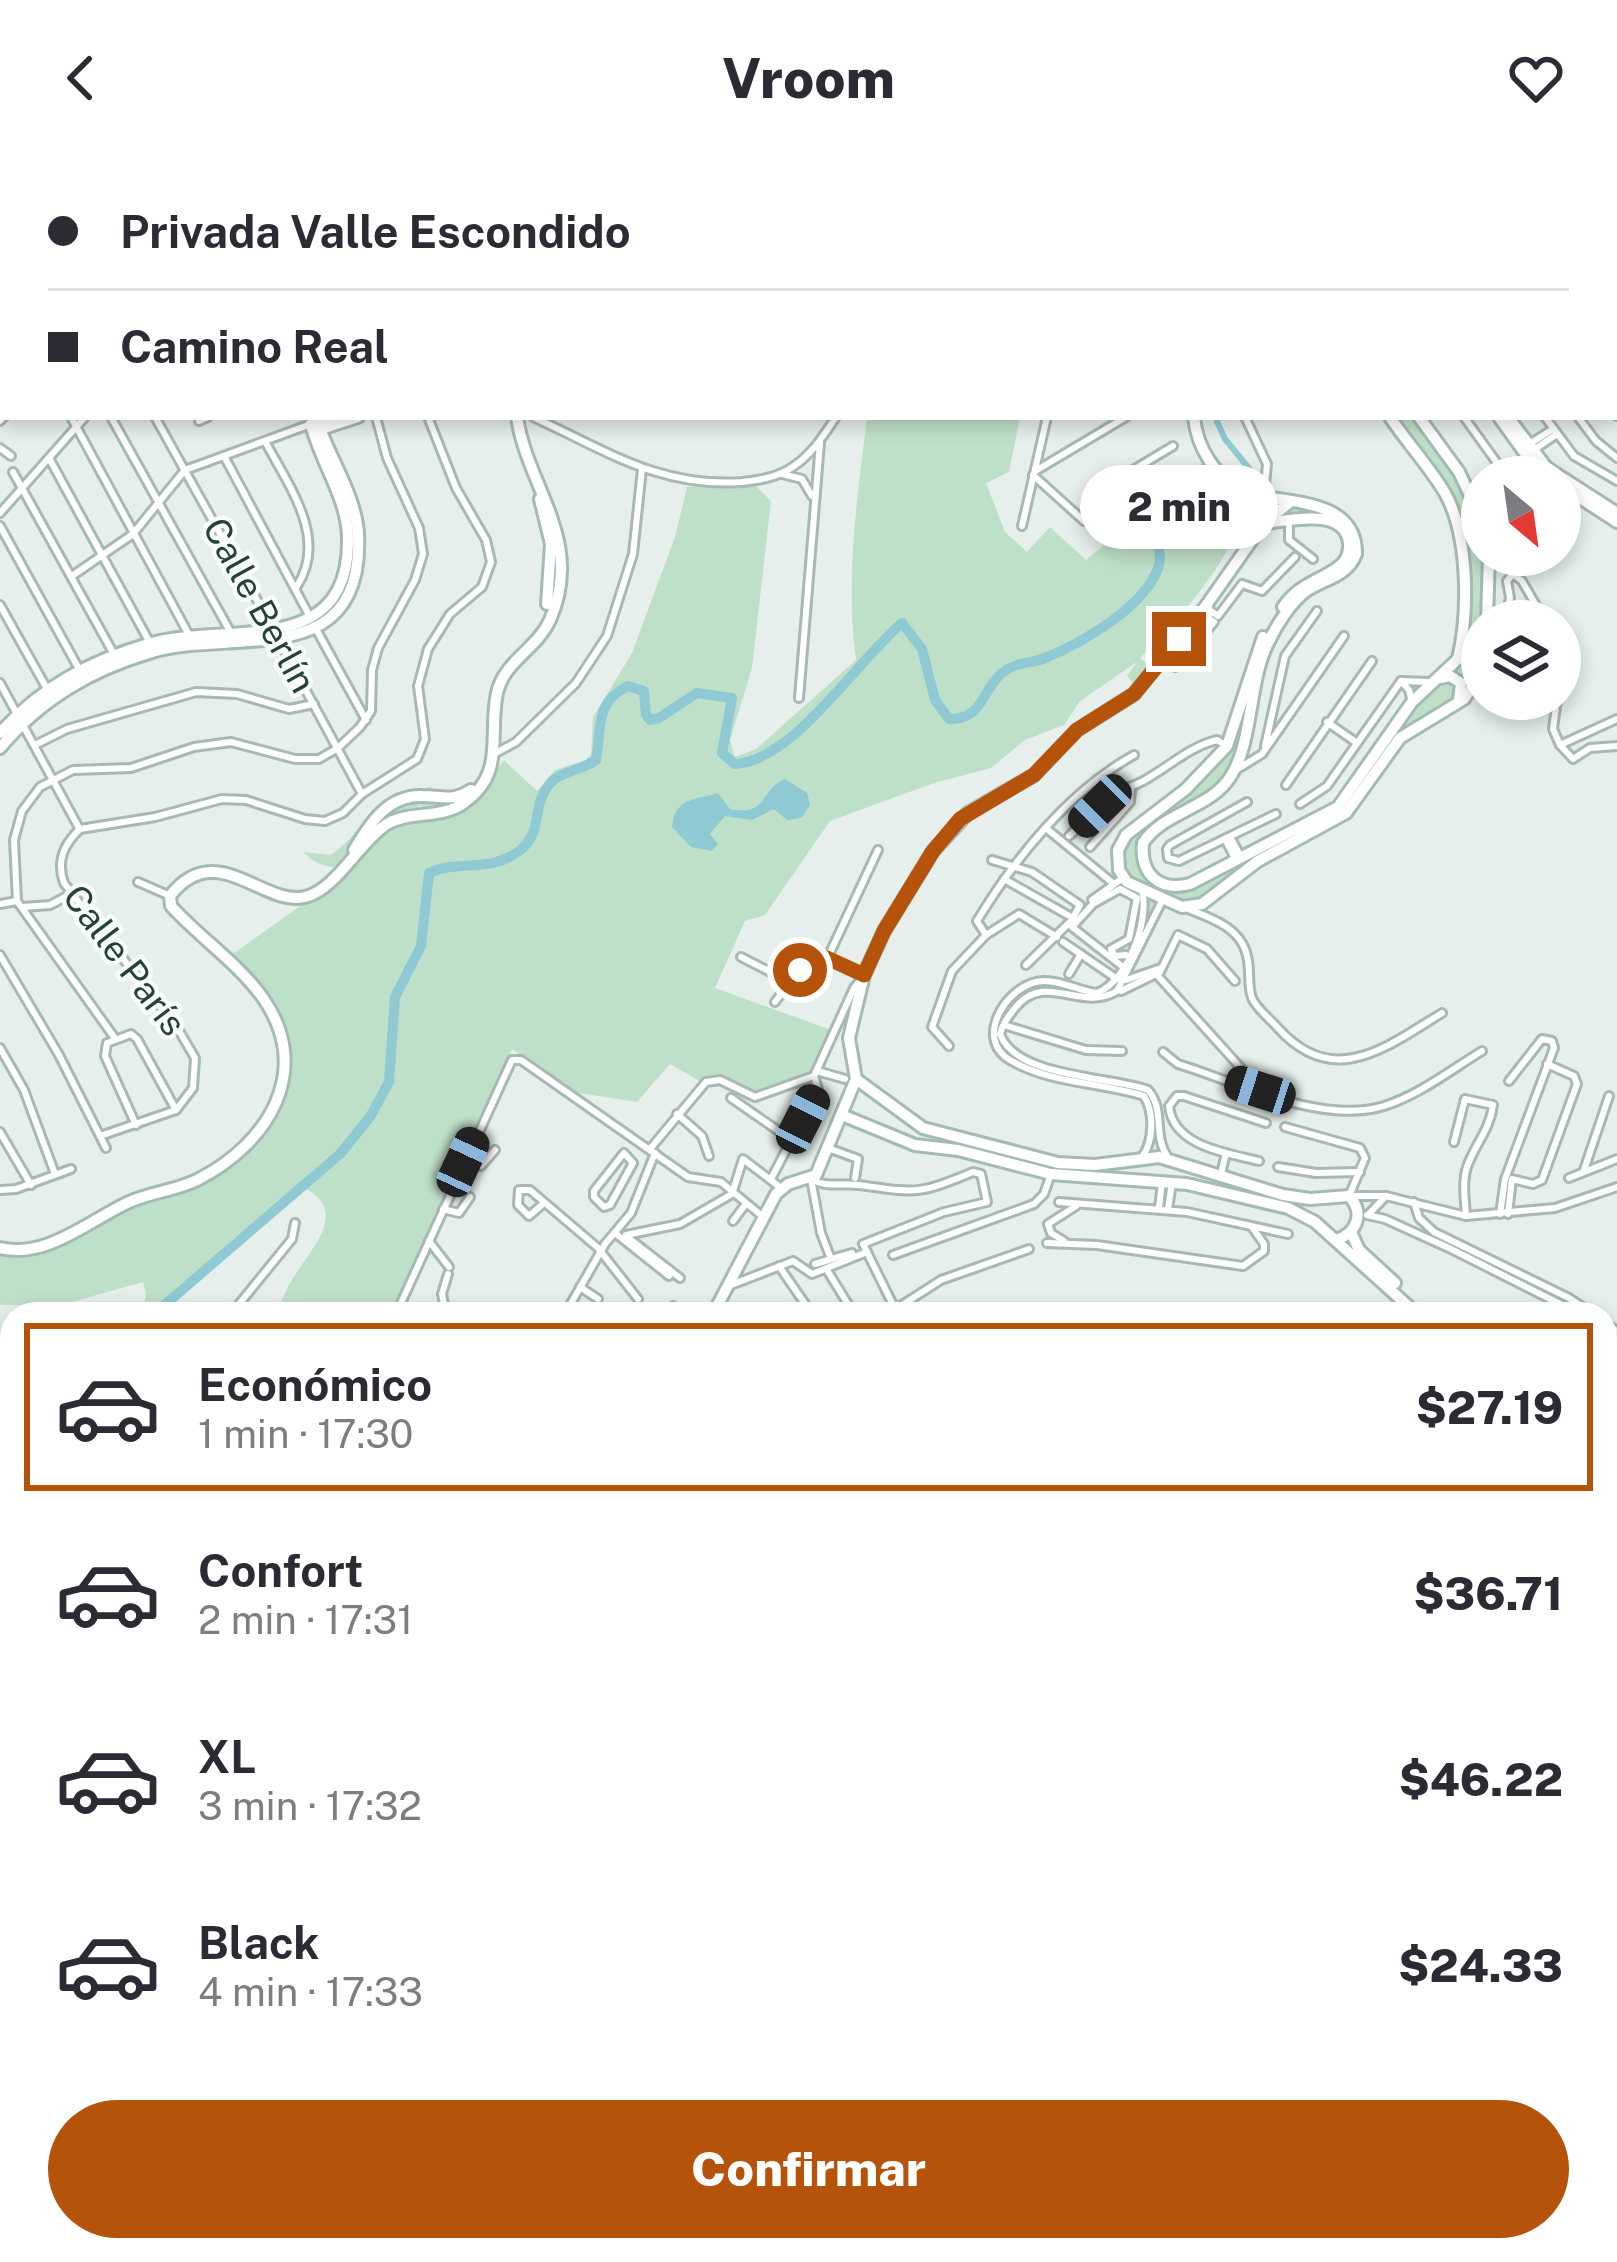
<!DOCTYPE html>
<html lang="es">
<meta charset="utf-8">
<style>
body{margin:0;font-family:"Public Sans",sans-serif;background:#f2f2f3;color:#2b2b33;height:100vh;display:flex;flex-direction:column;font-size:45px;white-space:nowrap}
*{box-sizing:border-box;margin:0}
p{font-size:39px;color:#7c7c81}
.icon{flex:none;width:66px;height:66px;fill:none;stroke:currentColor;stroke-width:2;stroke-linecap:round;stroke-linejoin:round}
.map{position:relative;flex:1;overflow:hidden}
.details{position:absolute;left:0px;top:1146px;width:1617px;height:960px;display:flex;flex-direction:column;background:#fff;border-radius:36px 36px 0 0;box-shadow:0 6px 18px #0003}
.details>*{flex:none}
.top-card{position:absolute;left:0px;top:0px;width:1617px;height:264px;box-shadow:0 6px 18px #0003;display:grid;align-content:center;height:264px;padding:0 48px;background:#fff}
.needle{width:78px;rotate:151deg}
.buttons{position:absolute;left:1461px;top:300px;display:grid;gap:24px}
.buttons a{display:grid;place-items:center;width:120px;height:120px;border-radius:50%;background:#fff;box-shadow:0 6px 18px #0003;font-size:60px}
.end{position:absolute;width:54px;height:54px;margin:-27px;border:15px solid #b45309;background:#fff;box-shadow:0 0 0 6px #fff}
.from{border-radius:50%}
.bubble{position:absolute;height:84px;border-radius:42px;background:#fff;box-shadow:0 6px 18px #0003;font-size:39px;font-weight:800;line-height:84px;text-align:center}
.car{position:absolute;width:36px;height:72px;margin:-36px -18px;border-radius:15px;box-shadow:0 0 9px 3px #0007;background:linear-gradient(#222 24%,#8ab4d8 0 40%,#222 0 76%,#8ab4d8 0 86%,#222 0)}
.top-card b{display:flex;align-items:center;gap:42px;height:114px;font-size:45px}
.top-card b+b{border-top:3px solid #e1e1e2}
.top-card i{width:30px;height:30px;background:#2b2b33}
ul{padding:21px 0 0;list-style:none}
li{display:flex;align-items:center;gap:36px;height:168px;margin:0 24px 18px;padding:0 24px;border:6px solid transparent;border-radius:0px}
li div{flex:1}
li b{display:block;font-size:45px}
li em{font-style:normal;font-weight:800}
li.active{border-color:#b45309}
li>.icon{width:108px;height:108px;stroke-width:1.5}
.button{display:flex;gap:24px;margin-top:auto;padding:24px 48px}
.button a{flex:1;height:138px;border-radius:72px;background:#b45309;color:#fff;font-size:48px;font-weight:800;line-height:138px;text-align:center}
header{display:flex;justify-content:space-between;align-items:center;height:156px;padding:0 48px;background:#fff;font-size:54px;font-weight:800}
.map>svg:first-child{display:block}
.green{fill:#bfe0c8}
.water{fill:#8ec9d4}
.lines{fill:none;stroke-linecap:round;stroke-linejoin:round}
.canal{stroke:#8ec9d4;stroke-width:6}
.river{stroke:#8ec9d4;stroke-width:10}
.street-casing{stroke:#a8b8b2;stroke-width:12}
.secondary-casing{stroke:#a4bbb3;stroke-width:16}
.street{stroke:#fff;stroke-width:6}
.secondary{stroke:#fff;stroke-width:10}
.route{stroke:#b45309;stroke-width:15}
.labels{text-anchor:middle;stroke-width:9;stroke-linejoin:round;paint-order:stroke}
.street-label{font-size:36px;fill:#24423a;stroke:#f7fbf9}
</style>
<header><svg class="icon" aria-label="back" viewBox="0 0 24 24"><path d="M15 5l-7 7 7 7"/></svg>Vroom<svg class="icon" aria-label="heart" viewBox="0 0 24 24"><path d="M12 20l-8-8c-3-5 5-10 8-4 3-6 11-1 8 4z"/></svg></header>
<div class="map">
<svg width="1617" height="2106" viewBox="0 0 1617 2106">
<rect width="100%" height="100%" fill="#e6efeb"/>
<g class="green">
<path d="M867,261H1020L1009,316L986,327L1005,376L1027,396L1050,371L1086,404L1102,391L1133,341L1207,305L1245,342C1236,404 1182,458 1140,502L1148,509L1133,527L1127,520L1137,506L1080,545L1064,569L1025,584L991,612L934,627L830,665L765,759L745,765L715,832L834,875L814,920C795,928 769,942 748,937C730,932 720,921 701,926L670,908L637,946L573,936L512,893L396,1158H276C282,1143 289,1127 299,1113C317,1086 348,1051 301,1031L161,1152L144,1154L146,1137L143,1126L61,1149H0V1092C9,1093 19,1096 27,1094C59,1086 90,1064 121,1053C191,1026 324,978 282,877C271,851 244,825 227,802L313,741L389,671L452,659L473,647L504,604L537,635L555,614L586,604L591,598L593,561L632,497L675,381L687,331L756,330L771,345L752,512L730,584L735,601L756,593L856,504C845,420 857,345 867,261Z"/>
<path d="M1390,261H1422C1446,317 1482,324 1482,399H1489L1487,465H1482V516L1470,537L1400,582L1346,657L1258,705L1195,752L1163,744L1128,819L1121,815C1132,789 1149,763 1141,734C1121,722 1112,709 1121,685C1153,649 1204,629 1229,587C1238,572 1240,550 1244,534C1254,498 1268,463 1294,436C1313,415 1375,411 1339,368L1319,363L1264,367C1270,360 1276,353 1284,349C1314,336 1372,368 1354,405C1344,424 1316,426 1301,440C1256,482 1255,543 1239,599C1236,610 1231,623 1222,631C1192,659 1116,668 1152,724L1169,731L1190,728L1338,651L1412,546L1458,503C1462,485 1461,465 1462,447C1467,356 1441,331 1390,261Z"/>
<path d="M432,630L430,642L463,641L462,648L421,658L420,647L416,658L395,663L343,709C327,714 315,707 303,696L330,699C349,688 358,670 375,656C392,643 411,637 432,630Z"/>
<path d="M12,1225V1447L0,1460V1226Z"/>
</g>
<path class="water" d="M785,623L807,637L810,649L801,662L787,664L774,653L752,664L725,660L710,678L718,688L712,695L691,691L672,671C675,641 695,644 718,637L730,653C768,661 759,634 785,623Z"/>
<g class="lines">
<g class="canal">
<path d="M1261,3L1262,0"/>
<path d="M1215,261L1225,283L1256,321L1251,328"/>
</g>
<g class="river">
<path d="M161,1152L340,998L370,961L389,926L395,841L421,790L429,717C459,703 486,718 518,696C544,677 531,652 548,630C558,615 582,615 596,604C602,573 594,546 628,530L644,535L646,559L650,564L659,562L697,537L732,542L722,597L735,608C794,605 859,502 902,467L922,493L935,544L949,563C984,563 980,536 1002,517C1015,506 1030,508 1045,502C1082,487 1147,450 1159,409C1163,395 1153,380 1154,364C1194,329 1183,345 1225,354L1239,344"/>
<path d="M12,1243V1253"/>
<path d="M0,1353L12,1346"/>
</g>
<g class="street-casing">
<g id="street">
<path d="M6,0V3"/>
<path d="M50,0L51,3"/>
<path d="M96,0L97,3"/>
<path d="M141,0L142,3"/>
<path d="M188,0L189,3"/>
<path d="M270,0L273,3"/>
<path d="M280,0L282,3"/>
<path d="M317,0L319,3"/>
<path d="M385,0L386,3"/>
<path d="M1095,0L1096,3"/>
<path d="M1199,0L1209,3"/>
<path d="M226,3L227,0"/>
<path d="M596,3L597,0"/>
<path d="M691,3L692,0"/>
<path d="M745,3L746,0"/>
<path d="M800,3L801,0"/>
<path d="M913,3L914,0"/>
<path d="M958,3V0"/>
<path d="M1006,3L1007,0"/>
<path d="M1125,3L1129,0"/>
<path d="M1171,3L1172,0"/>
<path d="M1277,3L1279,0"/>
<path d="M71,261L189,479"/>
<path d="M111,261L231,477"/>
<path d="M155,261L272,471"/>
<path d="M533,261C605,294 660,332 742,326C760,324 779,321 794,310C812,298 824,279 836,261"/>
<path d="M1245,261L1267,308L1264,339"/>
<path d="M1464,261L1500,311"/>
<path d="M1545,261L1574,300L1617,325"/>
<path d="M1578,261L1596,285L1617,302"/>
<path d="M0,265L4,261"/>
<path d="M199,265L208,261"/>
<path d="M265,285C287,328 329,381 297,430"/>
<path d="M1531,287L1553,273"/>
<path d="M0,292L11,300"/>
<path d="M1535,293L1557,278"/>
<path d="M224,300L310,461"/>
<path d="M49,302L150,487"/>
<path d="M1037,314L1126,261"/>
<path d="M13,316L116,502"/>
<path d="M782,318L802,323L812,340"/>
<path d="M1033,319L1084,365L1110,328L1173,290"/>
<path d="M0,357L85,261"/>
<path d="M1289,365V384L1313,403"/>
<path d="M0,370L79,513"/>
<path d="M1022,370L1047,261"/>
<path d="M72,420L133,378L185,314L311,268"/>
<path d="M0,449L47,533"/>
<path d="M1205,451L1218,460L1242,428L1262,435L1295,401"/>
<path d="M1505,465L1510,442L1507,425L1513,418L1522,425L1545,465"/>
<path d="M316,473L366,564"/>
<path d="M278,483L362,638"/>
<path d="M1560,487L1566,502L1560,510"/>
<path d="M1175,511L1214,466L1200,457"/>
<path d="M1401,525L1429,526"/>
<path d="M1401,525L1409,534L1412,546"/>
<path d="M0,527L79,672"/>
<path d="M799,542L820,287"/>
<path d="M1557,543L1553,573L1560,589L1617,563"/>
<path d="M1327,566L1357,587"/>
<path d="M35,589L67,573L196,536L237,538L289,553L314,548"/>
<path d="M1560,589L1573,603L1590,592L1617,590"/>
<path d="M1265,590L1285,500L1317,455"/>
<path d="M494,598L516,586L576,527L607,480L633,398L642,313"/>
<path d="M1236,614L1262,598L1344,480"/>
<path d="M1286,629L1372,505"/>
<path d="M1247,646L1170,689L1167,693L1168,702L1179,705L1276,658"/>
<path d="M1300,648L1327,630L1401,525"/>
<path d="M1047,673L1114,728"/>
<path d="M1069,680L1117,634C1153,629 1179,593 1217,584L1227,590"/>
<path d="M1230,681L1241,701"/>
<path d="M1225,683L1236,704"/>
<path d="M1090,691L1130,646L1131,634"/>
<path d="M992,704L1032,716L1080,749L1073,762L1004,723"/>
<path d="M138,726L168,739"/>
<path d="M1163,743L1117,835C1081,857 1045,814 1015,852C1008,861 1003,867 1000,878C1016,922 1110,920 1148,934C1165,953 1153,979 1167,1000"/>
<path d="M1092,744L1123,722"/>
<path d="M0,748L17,745"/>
<path d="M23,751L50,749L71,738"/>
<path d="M1188,753C1214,763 1244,773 1248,805C1250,816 1248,832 1252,842C1256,852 1269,862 1277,871C1333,934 1385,892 1442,857"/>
<path d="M986,779L977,765C1015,702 1069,635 1134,599"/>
<path d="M1063,786L1117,823"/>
<path d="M0,799L59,899L106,992"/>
<path d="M741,801L788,825"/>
<path d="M828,801L878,694"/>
<path d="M1026,809L1074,762"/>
<path d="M1123,811L1072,771L1093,748L1120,733L1137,742L1129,783L1111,793L1115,800L1126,799"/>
<path d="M1069,818L1081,798"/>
<path d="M1157,819L1258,931"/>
<path d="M1126,824L1161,812"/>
<path d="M1121,835L1160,816L1178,779L1207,793L1235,825"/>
<path d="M1004,869L1086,894L1122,895"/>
<path d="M114,881L17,745L14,684L22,655L40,631L73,614L131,612L194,591L231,586L295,603H319L338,592L360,571L371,555L372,514L378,492L415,424L423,398L419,372L387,302L376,261"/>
<path d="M949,890L932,871L952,815L986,779L1019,758L1057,781"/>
<path d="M0,892L24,934L55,1018"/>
<path d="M1163,896L1178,908C1239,927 1322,969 1384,950C1419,939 1451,914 1482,895"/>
<path d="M817,915L845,923"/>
<path d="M731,942L780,976"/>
<path d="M677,958L702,980L709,1000"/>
<path d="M136,969L105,900L107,887L131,878L137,883L176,954"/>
<path d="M1285,971L1360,992L1365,1002L1349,1040H1386L1466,1060L1555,1052L1617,1031"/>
<path d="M0,976L31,1029"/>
<path d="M100,980L176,954L193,932L195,902L178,873L64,727C56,705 64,688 80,673L155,661L222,643L246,644L305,663L325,665L343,657L362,638L417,603L425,583L418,530L428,493L450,458L482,431L491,406L486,384L456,332L428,261"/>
<path d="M1454,986L1465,943L1493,949C1490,974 1475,988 1467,1011C1462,1026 1465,1044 1466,1060"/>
<path d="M828,992L858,1003L855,1022"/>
<path d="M650,993L706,926L720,924L755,941L814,920"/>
<path d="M624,997L633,1007L610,1049L604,1051L594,1041V1035Z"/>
<path d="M1142,1001C1154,985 1154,956 1144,940C1100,926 1051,928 1010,904C972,882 1009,826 1043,825C1061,824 1079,835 1097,837C1127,826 1150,765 1142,734"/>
<path d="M1259,1005C1226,997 1173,990 1169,950L1177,940H1184L1266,967"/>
<path d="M463,1006L481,1010L495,994"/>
<path d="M1278,1011L1316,1017L1360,1016"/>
<path d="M1584,1014L1609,940"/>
<path d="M1220,1022L1226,997"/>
<path d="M1569,1022L1617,1003"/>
<path d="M771,1023L818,933L814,920L854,832L864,819L828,801L800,813L775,846"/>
<path d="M0,1034L16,1033L71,1013"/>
<path d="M1059,1046L1187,1056L1288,1078"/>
<path d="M1414,1046L1419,1062L1434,1076L1569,1142L1593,1158"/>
<path d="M544,1047L529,1060L518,1049L519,1034H530L598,1092L638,1143"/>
<path d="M1159,1052L1162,1026"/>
<path d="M443,1053L459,1057L470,1041"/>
<path d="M1168,1053L1172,1027"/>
<path d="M1500,1058L1505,1023L1554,892L1552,885L1542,883L1509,925"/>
<path d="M1508,1058L1512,1023L1533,1028L1542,1024L1577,928L1574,920L1547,908"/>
<path d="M1367,1059L1385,1063L1451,1093L1580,1158"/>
<path d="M1368,1059L1386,1040"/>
<path d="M733,1065L745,1049"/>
<path d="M615,1077L669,1120"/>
<path d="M626,1079L680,1068L732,1038L743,1003L781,1032"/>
<path d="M626,1080L680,1122"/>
<path d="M429,1085L449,1111"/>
<path d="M1064,1085L1051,1077L1048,1068L1076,1050"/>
<path d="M1047,1087L1097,1089L1243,1110L1264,1095V1088L1252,1071"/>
<path d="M893,1099L1034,1048L1044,1038L1051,1018"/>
<path d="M831,1103L821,1077L811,1023C826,1032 842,1027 859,1029C917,1037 917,1039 973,1016L981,1018L987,1046L944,1056L863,1088L895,1153"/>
<path d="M815,1108L852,1097"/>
<path d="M779,1110L812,1158"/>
<path d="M827,1114L854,1158"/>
<path d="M731,1129L793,1105L812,1118L867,1096"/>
<path d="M580,1131L598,1143"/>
<path d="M673,1150L681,1158"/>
<path d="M497,1157L498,1158"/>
<path d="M142,1158H179"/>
<path d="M231,1158L292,1083L295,1067"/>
<path d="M396,1158L512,904H521L688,1021L721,1026L762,1060"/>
<path d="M446,1158L442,1138L448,1118"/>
<path d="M565,1158L605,1088L631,1057L655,997"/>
<path d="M888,1158L941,1124L1029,1093"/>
<path d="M1605,1167L1617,1175"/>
<path d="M1605,1176L1617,1185"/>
<path d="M0,1186L12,1187"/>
<path d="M3,1457L12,1474"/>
<path d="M0,1461L12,1448"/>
<path d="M0,1469L12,1480"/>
<path d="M1605,1677L1617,1675"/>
<path d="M1613,1716L1617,1732"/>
<path d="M0,1735L12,1732"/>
<path d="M1605,1834L1617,1825"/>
<path d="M1605,1847L1617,1862"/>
<path d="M1605,1883L1617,1873"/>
<path d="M1605,1923L1617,1914"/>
<path d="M1611,1959L1617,1954"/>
<path d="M1605,1986L1617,2003"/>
<path d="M513,2094L525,2106"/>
<path d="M564,2094L576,2106"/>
<path d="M669,2094L682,2106"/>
<path d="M727,2094L739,2106"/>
<path d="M737,2094L754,2106"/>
<path d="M930,2094H951"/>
<path d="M1341,2094L1347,2102L1342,2106"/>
<path d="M399,2104L401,2106"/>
<path d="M18,2106V2094"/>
<path d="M59,2106V2094"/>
<path d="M100,2106V2094"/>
<path d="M338,2106L342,2094"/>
<path d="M381,2106L382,2094"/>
<path d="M485,2106L497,2094"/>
<path d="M495,2106L507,2094"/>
<path d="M621,2106L637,2094"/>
<path d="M636,2106L651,2094"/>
<path d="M768,2106L774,2094"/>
<path d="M792,2106L815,2094"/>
<path d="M1024,2106L1070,2099L1098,2106"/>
<path d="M1148,2106L1206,2094"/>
</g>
</g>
<g class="secondary-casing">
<g id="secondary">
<path d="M441,0L443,3"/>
<path d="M452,0L453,3"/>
<path d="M520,0L526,3"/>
<path d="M545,0L552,3"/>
<path d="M244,3L246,0"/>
<path d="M254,3L256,0"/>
<path d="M814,3H865"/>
<path d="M1614,115L1617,112"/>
<path d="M0,122L3,121"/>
<path d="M1614,125L1617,122"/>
<path d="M0,152H3"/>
<path d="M1614,226L1617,232"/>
<path d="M1614,254L1617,258"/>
<path d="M1194,261C1199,312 1236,329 1264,367"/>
<path d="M1419,261L1459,316L1482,365"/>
<path d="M1499,261L1532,307L1548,321"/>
<path d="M1508,261L1547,312L1617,357"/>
<path d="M315,275L358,261"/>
<path d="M1560,329L1617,366"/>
<path d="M1239,336C1280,348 1357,339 1356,398C1347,421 1326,422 1306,435C1291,446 1276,470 1268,487C1247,528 1254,595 1225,628C1202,654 1162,658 1143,687C1140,718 1159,736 1190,728L1338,651L1412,546L1458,503C1469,456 1469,380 1445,337C1429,310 1407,287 1390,261"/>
<path d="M540,343L551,388L547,448"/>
<path d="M1290,346L1264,367L1205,451L1134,538L1077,574L1034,619L968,657L933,695L884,775L864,819L849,882L856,923L923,972L1058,1007L1095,1009L1159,1001L1283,1039L1310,1043L1349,1040C1365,1057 1357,1077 1336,1084"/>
<path d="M1264,367C1288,365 1345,350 1349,387C1350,397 1346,406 1337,412C1317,426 1299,428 1283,451"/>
<path d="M1487,465L1489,399"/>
<path d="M1263,481L1227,590L1186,633L1126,679L1118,694L1119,714L1127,726L1182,751L1202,748L1258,705L1346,657L1400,582L1464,543L1482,516"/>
<path d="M1440,522L1450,520L1461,527L1459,544"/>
<path d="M0,577C41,531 90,505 148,488C226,465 350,505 348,382C348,344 320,305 311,268L333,261"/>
<path d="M0,592C41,543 91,514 152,496C234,472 365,517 358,378C356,340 330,303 318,267"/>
<path d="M354,694C370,667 388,639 422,640C442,640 453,646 471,634"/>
<path d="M842,959L915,989L958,994L1051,1018L1187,1028L1288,1052L1315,1066L1417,1158"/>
<path d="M1351,1076L1359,1094L1395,1127"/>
<path d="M0,1092C46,1103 87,1066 127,1047C150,1036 175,1035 197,1024C268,988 314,915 263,842C238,807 200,782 171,750L170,740C216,681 263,751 305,741C336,734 360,685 387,668C411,654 442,664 465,646C506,617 488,578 497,537C504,505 537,493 550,464C585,384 527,331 517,261"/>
<path d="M713,1158L776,1038L788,1028L816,1019L856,923"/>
<path d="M1605,1417L1617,1412"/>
<path d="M1605,1428L1617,1422"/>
<path d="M0,1650L12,1664"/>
<path d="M1605,1717L1617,1715"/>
<path d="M0,1878L12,1877"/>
<path d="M0,1886L12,1884"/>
<path d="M0,2024H12"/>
<path d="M449,2094L462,2106"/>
<path d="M114,2106L137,2094"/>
<path d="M252,2106L255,2094"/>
</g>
</g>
<use href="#street" class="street"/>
<use href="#secondary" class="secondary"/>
</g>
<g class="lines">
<path class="route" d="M800,814L827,802L864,819L884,775L933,695L960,663L1034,619L1077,574L1134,538L1179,483"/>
</g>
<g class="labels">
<g class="street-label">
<text transform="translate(260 449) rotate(61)" y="13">Calle Berlín</text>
<text transform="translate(125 804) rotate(53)" y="13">Calle París</text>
</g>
</g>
</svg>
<div class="buttons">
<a><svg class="needle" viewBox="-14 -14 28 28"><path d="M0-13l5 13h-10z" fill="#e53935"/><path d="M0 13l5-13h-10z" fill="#7c7c81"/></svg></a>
<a><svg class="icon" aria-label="layers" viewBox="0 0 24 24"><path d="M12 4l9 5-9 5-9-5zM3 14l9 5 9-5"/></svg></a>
</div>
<i class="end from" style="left:800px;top:814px"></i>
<i class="end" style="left:1179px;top:483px"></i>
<div class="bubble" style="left:1080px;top:309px;width:198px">2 min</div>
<i class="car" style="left:1100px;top:650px;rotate:225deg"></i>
<i class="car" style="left:1260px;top:934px;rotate:288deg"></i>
<i class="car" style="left:803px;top:963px;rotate:27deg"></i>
<i class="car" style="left:463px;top:1006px;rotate:25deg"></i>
<div class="top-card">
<b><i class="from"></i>Privada Valle Escondido</b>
<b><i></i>Camino Real</b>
</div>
<section class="details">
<ul>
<li class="active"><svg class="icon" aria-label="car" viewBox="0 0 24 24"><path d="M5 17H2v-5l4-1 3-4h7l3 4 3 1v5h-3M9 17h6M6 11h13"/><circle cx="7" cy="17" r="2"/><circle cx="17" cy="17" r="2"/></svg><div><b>Económico</b><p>1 min · 17:30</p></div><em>$27.19</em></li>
<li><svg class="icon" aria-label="car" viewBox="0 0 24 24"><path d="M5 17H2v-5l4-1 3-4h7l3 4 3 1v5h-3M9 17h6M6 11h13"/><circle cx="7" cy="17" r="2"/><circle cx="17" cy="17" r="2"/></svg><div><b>Confort</b><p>2 min · 17:31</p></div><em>$36.71</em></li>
<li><svg class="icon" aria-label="car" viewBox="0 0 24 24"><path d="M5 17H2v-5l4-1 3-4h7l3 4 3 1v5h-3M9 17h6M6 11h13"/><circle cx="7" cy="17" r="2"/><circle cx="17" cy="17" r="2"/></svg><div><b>XL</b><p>3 min · 17:32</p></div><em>$46.22</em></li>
<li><svg class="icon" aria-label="car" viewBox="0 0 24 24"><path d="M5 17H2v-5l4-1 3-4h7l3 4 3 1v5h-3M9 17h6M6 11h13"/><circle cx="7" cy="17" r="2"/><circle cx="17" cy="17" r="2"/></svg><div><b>Black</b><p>4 min · 17:33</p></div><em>$24.33</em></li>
</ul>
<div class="button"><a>Confirmar</a></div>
</section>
</div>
